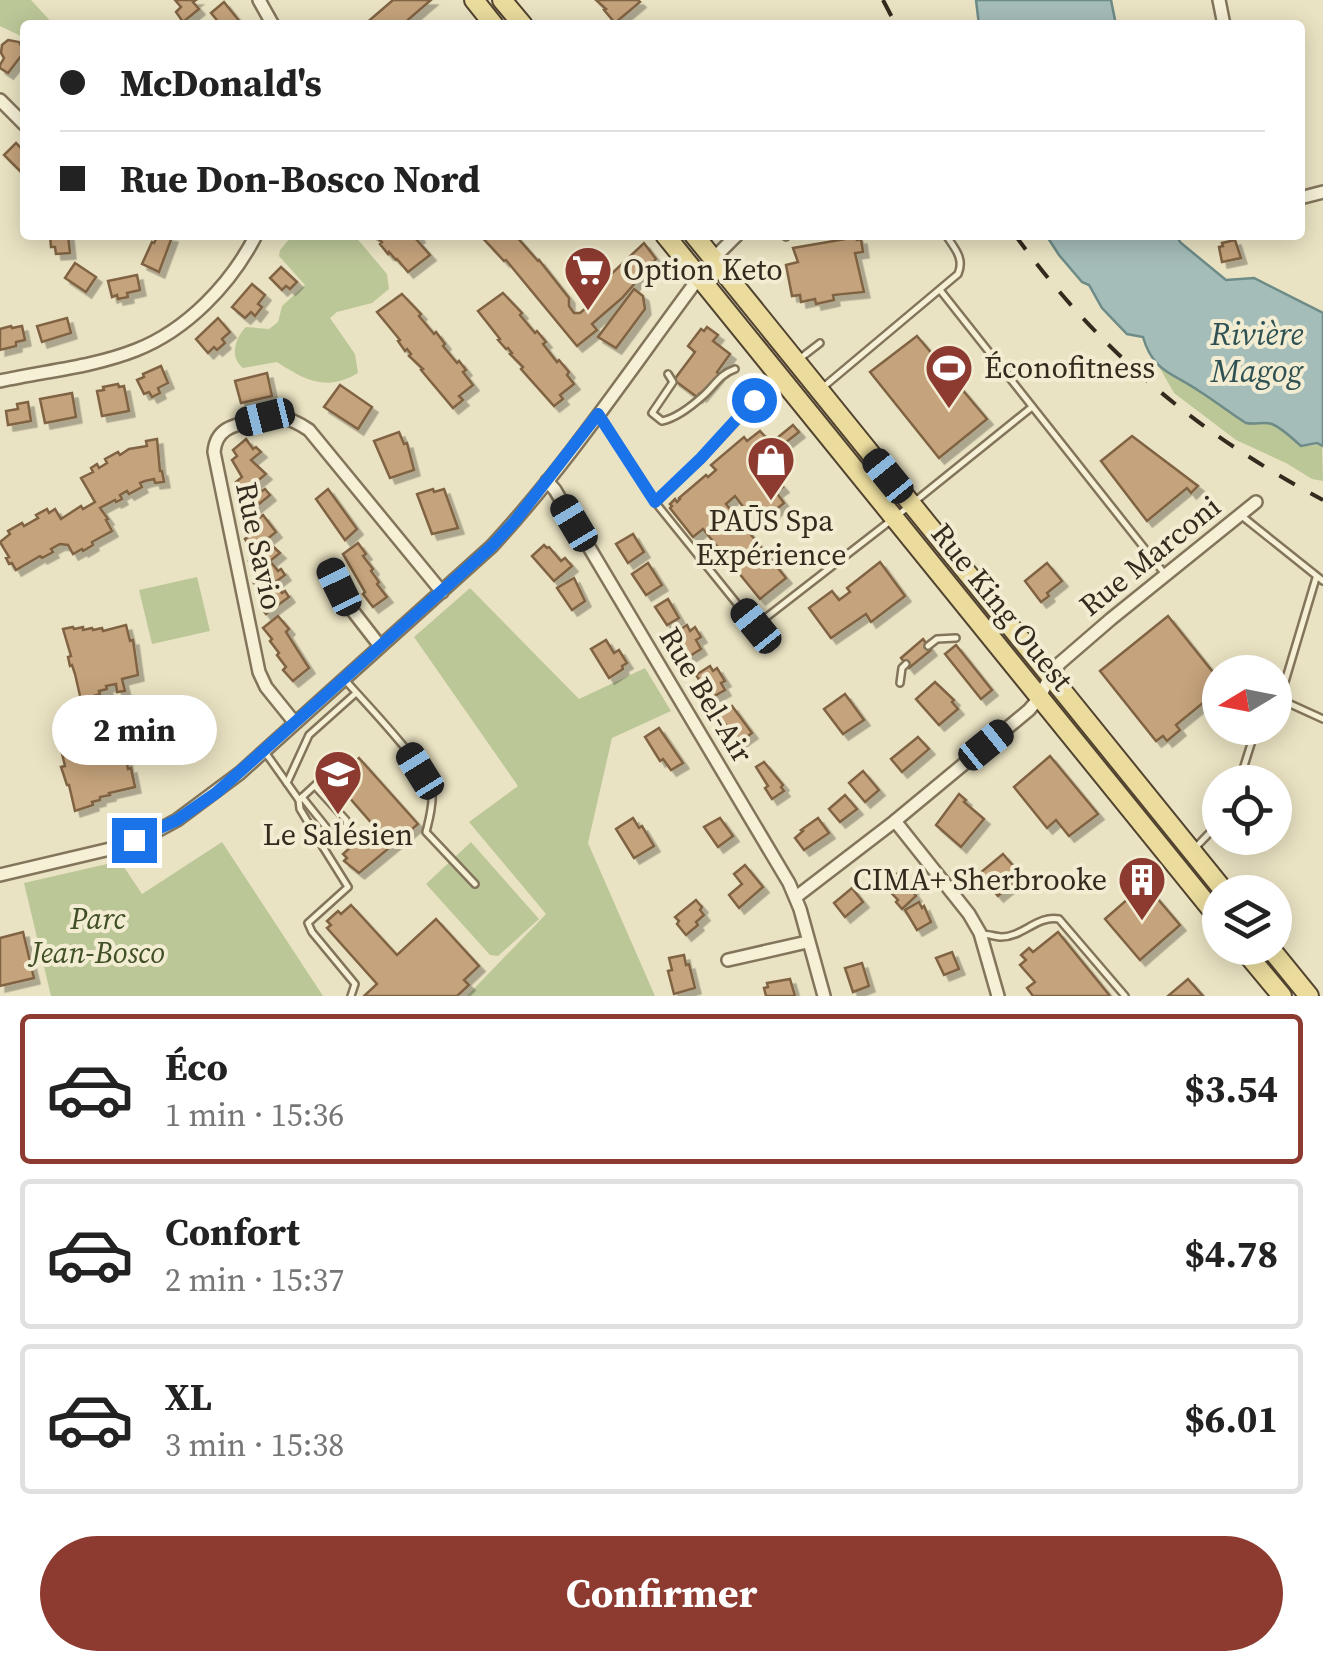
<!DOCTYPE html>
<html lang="fr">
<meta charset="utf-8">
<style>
body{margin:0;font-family:"Source Serif 4",serif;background:#f2f2f2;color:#222;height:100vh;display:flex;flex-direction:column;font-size:38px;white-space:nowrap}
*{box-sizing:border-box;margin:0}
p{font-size:32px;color:#767676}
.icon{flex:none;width:55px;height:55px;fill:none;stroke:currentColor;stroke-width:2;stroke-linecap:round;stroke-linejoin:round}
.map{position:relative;height:996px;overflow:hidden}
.details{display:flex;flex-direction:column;background:#fff;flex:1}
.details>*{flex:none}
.banner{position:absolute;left:20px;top:20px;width:1285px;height:220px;border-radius:10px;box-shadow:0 5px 25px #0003;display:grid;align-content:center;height:220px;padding:0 40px;background:#fff}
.needle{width:65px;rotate:260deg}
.buttons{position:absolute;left:1202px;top:655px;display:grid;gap:20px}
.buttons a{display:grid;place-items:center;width:90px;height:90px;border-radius:50%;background:#fff;box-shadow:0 5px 25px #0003;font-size:50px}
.end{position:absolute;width:45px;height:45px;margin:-22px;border:12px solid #1a73e8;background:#fff;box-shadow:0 0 0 5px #fff}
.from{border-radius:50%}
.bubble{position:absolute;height:70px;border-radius:35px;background:#fff;box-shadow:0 5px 25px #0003;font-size:32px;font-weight:700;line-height:70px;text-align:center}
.car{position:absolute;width:30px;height:60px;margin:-30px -15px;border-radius:12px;box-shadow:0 0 8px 2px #0007;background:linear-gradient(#222 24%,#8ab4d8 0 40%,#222 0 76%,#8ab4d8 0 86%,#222 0)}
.banner b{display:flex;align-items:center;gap:35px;height:95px;font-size:38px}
.banner b+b{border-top:2px solid #e0e0e0}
.banner i{width:25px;height:25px;background:#222}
ul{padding:18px 0 0;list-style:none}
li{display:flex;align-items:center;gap:30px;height:150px;margin:0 20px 15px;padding:0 20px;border:5px solid #e0e0e0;border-radius:10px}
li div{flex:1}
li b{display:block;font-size:38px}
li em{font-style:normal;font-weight:700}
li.current{border-color:#8d3b30}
li>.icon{width:90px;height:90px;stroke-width:1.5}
.cta{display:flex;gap:20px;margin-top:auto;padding:20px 40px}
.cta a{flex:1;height:115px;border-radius:60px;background:#8d3b30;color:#fff;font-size:40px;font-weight:700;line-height:115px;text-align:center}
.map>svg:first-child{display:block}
.green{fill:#bcc798}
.water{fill:#a5bdb9;stroke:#6d8b87;stroke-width:2.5}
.building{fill:#c5a37c;stroke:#806343;stroke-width:2.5;filter:url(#shadow)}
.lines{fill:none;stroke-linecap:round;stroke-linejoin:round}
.service-casing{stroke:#83755b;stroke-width:10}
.minor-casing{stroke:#83755b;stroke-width:16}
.primary-casing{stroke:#51432f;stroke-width:22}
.service{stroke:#f6f0d6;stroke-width:5}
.minor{stroke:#f6f0d6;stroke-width:11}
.primary{stroke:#ebdc9e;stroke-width:18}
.rail{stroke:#342b1e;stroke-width:4;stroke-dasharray:18 18;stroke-linecap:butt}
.route{stroke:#1a73e8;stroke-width:12}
.labels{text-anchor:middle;stroke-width:8;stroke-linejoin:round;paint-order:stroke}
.poi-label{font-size:30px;fill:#342b1e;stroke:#f2edd2;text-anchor:start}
.street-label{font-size:30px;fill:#342b1e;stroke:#f2edd2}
.park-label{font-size:30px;font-style:italic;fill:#404f26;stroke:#f2edd2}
.water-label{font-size:32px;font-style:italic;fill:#2f5153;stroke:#f2edd2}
</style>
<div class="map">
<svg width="1323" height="996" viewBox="0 0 1323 996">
<defs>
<filter id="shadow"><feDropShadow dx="5.5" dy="5.5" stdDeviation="0" flood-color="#0004"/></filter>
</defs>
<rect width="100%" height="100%" fill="#eae3c3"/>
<g class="green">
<path d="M0,0H31L54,25H25V38L0,26Z"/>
<path d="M354,235L387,274L389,289L372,303L337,312L330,318L355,354L358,373C327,392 304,380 277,362L243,368C229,357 235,338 246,327L269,329L278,322L282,306L305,285L279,256L280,250L292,236Z"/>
<path d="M1158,365L1178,380L1197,389L1246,423C1255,425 1262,421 1271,424C1283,427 1293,445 1306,446C1311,446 1317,444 1322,445L1323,481L1312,479L1286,463L1236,440L1174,393Z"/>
<path d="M197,577L210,631L152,644L139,590Z"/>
<path d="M470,588L579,699L645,668L671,711L612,738L588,843L655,996H467L546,914L469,822L518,786L414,637Z"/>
<path d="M222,842L323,996H51L24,883L120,861L142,894Z"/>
<path d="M471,842L539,919L498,956L490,955L426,884Z"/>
</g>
<g class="water">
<path d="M976,0H1111L1116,25H979Z"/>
<path d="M1046,235H1175L1181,243L1226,280L1254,278L1323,313V446L1317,443L1301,446C1293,439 1282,428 1272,424C1264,421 1255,425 1246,423C1230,413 1215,401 1199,391C1173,373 1153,372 1143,337L1127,334L1102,308L1089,285L1082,282L1059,255Z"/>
</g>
<g class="building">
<path d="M175,0H196L193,2L199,9L183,22L176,12L181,7Z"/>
<path d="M393,0H431L402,25H364Z"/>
<path d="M596,0H638L640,2L615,23L604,10L606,9Z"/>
<path d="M224,2L240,22L237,25H221L211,13Z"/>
<path d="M8,40L19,42L24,52L8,73L0,68V65L4,58L1,53L2,45Z"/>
<path d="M16,143L25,152L23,174L4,155Z"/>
<path d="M50,235H68L70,253L56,254L55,247H51Z"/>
<path d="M158,235L172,237L159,272L142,264L152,242L154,243Z"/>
<path d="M373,235H418L419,237L416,239L430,255L408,272L397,259L396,260L389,252L388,254L380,244L382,242Z"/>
<path d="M480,235H515L538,261L539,260L569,298V306L574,313H580L586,308L587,297L644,243L656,259L622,298L592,324L597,330L577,346L506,260L504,261Z"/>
<path d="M857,237V240L861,239L863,252L855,253L864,292L833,295L834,300L816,304L815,299L801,302L800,295L792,296L786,265L798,262L793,248Z"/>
<path d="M1235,240L1241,258L1222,262L1219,247L1223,246L1222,243Z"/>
<path d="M75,263L96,277L86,292L65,278Z"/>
<path d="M281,267L297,282L290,289L286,286L282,290L270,278Z"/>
<path d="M137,275L140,290L127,293L128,297L118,299L117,295L112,297L108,281Z"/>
<path d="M252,284L265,295L258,304L262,307L255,316L251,312L245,318L232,307Z"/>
<path d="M634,289L643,296L645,309L616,348L598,337Z"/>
<path d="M503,293L522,313L520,315L535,333L537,331L546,342L543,344L557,362L559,360L569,372L567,375L574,384L560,395L563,399L554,406L521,369L523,367L510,354L512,353L508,348L506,349L498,340L500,339L478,311Z"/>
<path d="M402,294L421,314L419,316L434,334L436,332L445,344L443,346L457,363L459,361L466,370L463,372L473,385L459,396L463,400L453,408L421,370L423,369L409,356L411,354L407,349L405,351L398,341L400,340L377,312Z"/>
<path d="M67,318L71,333L42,342L37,326Z"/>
<path d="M218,318L230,332L222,339L225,343L217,350L214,347L208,353L196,339Z"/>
<path d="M11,326L12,328L22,326L25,340L16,342V346L0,350V329Z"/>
<path d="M707,327L718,335L713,341L730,354L717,372L719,374L717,377L701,396L699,394L697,397L674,380L695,352L688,346L701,329L704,331Z"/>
<path d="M917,336L987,419L939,458L870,372Z"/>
<path d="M161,366L168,383L158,388L160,393L152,397L149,392L144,394L137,380L144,377L143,374Z"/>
<path d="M267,373L272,396L241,403L235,381Z"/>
<path d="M118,384L119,387L124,386L129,411L102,416L97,391L104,390L103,387Z"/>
<path d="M340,385L372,407L358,429L324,407Z"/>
<path d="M72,393L76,417L45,423L40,399Z"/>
<path d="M28,402L31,421L8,425L6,411L18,409L17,404Z"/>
<path d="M793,425L799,432L776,450L785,462L771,473L783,487L776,492L784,503L762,521L749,504L744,508L735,496L726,504L786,578L760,599L703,529L693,537L670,508L672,506L670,504L675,499L677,502L680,499L679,498L706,475L708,477L716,470L711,465L744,437L747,441L760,431L771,443Z"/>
<path d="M399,432L404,444L407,443L414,470L390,478L374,441Z"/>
<path d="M1132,436L1198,486L1191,493L1187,488L1147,521L1101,461Z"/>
<path d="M157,439L160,471H162L164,482L155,483L154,479L145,481L140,483L142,487L129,494L127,491L120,495L122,499L116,502L115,500L100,508L108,519L106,520L112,531L92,542L93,545L83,551L82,549L73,554L68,545L60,544L51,549L53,552L42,558L40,556L16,570L12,563L9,564L6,558L9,557L0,542L10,534L8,531L22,523L24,526L38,518L36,515L47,509L49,513L55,509L61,519L81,506L83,509L95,502L81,478L93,472L91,468L97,464L99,468L107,463L105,459L118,452L120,455L129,449L147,446L146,441Z"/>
<path d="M246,439L253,449L256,447L261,452L251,460L266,474L255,483L262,491L265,489L270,495L248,513L241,504L246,500L241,493L243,492L236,482L242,477L232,460L237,456L233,450Z"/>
<path d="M328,489L357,529L345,540L316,499Z"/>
<path d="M433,489L434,492L444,489L458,528L432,534L417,494Z"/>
<path d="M263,515L276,532L266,540L280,553L270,561L278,571L281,569L285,575L274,583L282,593L285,591L289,597L266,614L259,605L265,601L260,594L262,593L254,583L260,579L249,561L255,557L245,539L251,535L246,528Z"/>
<path d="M633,534L644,552L628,563L616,544Z"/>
<path d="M358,543L366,554L363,556L373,569L371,571L379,582L377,584L387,597L373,607L363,594L365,592L343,554Z"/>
<path d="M544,545L547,548L549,547L561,561L565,558L572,566L554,581L532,556Z"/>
<path d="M880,562L905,596L871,622L866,614L831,638L809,608L832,591L839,600L850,592L847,588Z"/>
<path d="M648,563L662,585L646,595L632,574Z"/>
<path d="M1047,563L1062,581L1047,593L1049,596L1041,602L1025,581Z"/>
<path d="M574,578L585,601L572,610L557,588Z"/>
<path d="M668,599L679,618L667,625L655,607Z"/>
<path d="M278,616L289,629L286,632L309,668L293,681L283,670L286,667L277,655L279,653L270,641L272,639L263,628Z"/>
<path d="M1168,616L1220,681V689L1176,725L1180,730L1167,741L1163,736L1156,741L1100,671Z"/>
<path d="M126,625L130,641L133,640L138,675L122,679L125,691L117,692L116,684L106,686L107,689L99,691L100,694L81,700L75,674L72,665L70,666L68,657L71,656L63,629L73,627L74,629L83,627V630L92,628L93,630L102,628L103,631Z"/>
<path d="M687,625L690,631L695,627L701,637L696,640L701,649L685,659L674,642L677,640L673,634Z"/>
<path d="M923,639L931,650L909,668L901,658Z"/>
<path d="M606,640L614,653L619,650L627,663L622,666L623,669L609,678L591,649Z"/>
<path d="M956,645L992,690L981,699L945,654Z"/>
<path d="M710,666L713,671L717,668L725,681L721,683L725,690L711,698L696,675Z"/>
<path d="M935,682L954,700L952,702L958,709L939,725L916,699Z"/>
<path d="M845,694L864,720L843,734L824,709Z"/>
<path d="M732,706L752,733L738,743L733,736L731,738L723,727L726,725L719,715Z"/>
<path d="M106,718L112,720L116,737L123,741L128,769L131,768L135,787L109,793L110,795L100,797V800L92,802L93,805L75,811L69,785H67L61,767L65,766L59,741L86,739L87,742L98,741L93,721Z"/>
<path d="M659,728L683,763L671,770L663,759L660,761L645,737Z"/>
<path d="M918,737L929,749L902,772L891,759Z"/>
<path d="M1050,756L1098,814L1069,836L1056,820L1047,828L1014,787Z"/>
<path d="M359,758L418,824L359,873L344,861L347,858L343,854L374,826L334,780Z"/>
<path d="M764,762L783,785L781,787L784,791L772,799L765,788L768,786L756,767Z"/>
<path d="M863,771L879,790L865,802L849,783Z"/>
<path d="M959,794L966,800L964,802L984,819L961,847L936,825Z"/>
<path d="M845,795L857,809L840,822L829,809Z"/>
<path d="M633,818L639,828L642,826L654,846L634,858L616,829Z"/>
<path d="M720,818L733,836L718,847L704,827Z"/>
<path d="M818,818L829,833L804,850L795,838L803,831L801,830Z"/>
<path d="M1003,854L1022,876L998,896L979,874Z"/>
<path d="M745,865L763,887L739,908L729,895L742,884L734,874Z"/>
<path d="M899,872L913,888L911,889L916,896L902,909L896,902L898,900L884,885Z"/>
<path d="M1145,884L1180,925L1140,960L1105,919Z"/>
<path d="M852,888L863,902L845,917L834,903Z"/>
<path d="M696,900L702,907L700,910L704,915L696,922L698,925L686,935L677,924L679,921L675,917Z"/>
<path d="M919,902L922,908L924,906L931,922L917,930L905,910Z"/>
<path d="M351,905L397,955L436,919L479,966L464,980L469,985L457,996H364L377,984L327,928L331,925L327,921L338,911L341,914Z"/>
<path d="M23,932L34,978L0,986V938Z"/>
<path d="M1058,932L1110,996H1033L1027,988L1035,982L1020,965L1026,960L1021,955L1029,948L1033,952Z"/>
<path d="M952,952L959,969L944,975L936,958Z"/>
<path d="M684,955L686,965L689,964L695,988L674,994L668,971L672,970L669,958Z"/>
<path d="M862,963L869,986L853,992L845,968Z"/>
<path d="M790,979L795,996H766L764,988L768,987L767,983Z"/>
<path d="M1188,979L1203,996H1168Z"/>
</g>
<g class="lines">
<g class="service-casing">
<g id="service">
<path d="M784,235L786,237"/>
<path d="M940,290L1164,573"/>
<path d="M798,360L820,343"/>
<path d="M668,374L673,382L652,413L662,421C677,418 693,405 704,395C715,385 720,374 735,369"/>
<path d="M821,389L958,274C965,258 954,248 946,235"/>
<path d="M601,417L655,502L755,626L889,522"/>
<path d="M655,502L701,459L775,379"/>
<path d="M898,515L1032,407"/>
<path d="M1243,517L1323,581"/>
<path d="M928,646L937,639L956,638"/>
<path d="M346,681C365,703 430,769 432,793C433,807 429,820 426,832L475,884"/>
<path d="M900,683L902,668L906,664"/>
<path d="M1277,698L1323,719"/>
<path d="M1275,700L1284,685L1316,578"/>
<path d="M265,752L299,800L300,809L323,847L347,825L346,820L315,786"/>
<path d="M1239,782L1256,728"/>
<path d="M287,783L309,735L356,693"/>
<path d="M302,797L334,837"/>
<path d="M299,800L339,763"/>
<path d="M323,847L348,887L308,923L312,932L355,984L351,996"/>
<path d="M1196,847L1220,822"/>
<path d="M983,934C986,934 998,937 1001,937C1023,937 1037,915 1059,919L1125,996"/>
</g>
</g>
<g class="minor-casing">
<g id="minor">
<path d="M259,0L273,25"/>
<path d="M1219,0L1224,25"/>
<path d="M0,100L25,125"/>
<path d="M1300,198L1323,192"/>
<path d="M0,381C45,371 93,367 136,350C187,330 231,284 256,235"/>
<path d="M547,481L555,490L789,883L800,909L824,996"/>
<path d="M330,568L349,606L380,646"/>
<path d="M295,723L266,687L259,672L214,452C216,428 234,425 255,420C262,418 271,416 279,417C290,418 300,424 309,430L442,592"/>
<path d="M895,821L969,914L980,933L998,996"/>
<path d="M0,875L110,849L155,832L177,820L240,773L492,546C574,457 640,355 713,259L737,235"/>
<path d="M796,897L895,821L1029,710L1040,697L1050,676L1060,663L1111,619L1256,502"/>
<path d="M728,960L807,942"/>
</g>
</g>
<g class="primary-casing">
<g id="primary">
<path d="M474,0L494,25"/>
<path d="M502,0L523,25"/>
<path d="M665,235L1220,920"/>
<path d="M694,235L1225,892"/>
<path d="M1242,948L1282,996"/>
<path d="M1270,948L1309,996"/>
</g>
</g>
<use href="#service" class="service"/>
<use href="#minor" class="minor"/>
<use href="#primary" class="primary"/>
<g class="rail">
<path d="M883,0L896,25"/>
<path d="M1015,235C1099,351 1197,433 1323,500"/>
</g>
</g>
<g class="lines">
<path class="route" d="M134,840L177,820L216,793L492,546L515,521L598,414L655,502L701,458L754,400"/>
</g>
<defs>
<g id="supermarket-pin" transform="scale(2.5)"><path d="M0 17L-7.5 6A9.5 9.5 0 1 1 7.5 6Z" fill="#8d3b30" stroke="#f2edd2"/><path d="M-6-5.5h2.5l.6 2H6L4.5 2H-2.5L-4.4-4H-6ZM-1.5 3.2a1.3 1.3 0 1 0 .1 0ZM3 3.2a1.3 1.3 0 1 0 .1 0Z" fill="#fff"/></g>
<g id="stadium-pin" transform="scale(2.5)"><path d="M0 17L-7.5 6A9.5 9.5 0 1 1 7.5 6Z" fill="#8d3b30" stroke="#f2edd2"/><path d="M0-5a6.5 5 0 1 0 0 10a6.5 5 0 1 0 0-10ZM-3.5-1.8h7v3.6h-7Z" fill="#fff"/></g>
<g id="shop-pin" transform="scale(2.5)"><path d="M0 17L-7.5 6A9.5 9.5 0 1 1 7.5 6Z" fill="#8d3b30" stroke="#f2edd2"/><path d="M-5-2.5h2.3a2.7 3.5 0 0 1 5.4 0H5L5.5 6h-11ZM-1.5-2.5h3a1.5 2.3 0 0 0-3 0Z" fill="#fff"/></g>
<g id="school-pin" transform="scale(2.5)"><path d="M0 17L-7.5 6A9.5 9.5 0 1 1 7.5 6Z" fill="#8d3b30" stroke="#f2edd2"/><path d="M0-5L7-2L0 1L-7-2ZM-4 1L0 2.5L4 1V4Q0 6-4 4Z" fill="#fff"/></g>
<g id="building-pin" transform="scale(2.5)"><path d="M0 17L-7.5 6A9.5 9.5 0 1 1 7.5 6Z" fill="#8d3b30" stroke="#f2edd2"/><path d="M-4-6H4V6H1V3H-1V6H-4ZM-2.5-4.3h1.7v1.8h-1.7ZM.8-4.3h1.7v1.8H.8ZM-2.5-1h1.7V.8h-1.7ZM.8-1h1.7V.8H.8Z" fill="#fff"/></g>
</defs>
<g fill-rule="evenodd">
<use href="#supermarket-pin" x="588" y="270"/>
<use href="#stadium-pin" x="949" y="368"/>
<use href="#shop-pin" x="771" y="460"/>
<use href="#school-pin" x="338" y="774"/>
<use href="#building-pin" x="1142" y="880"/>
</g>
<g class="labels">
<g class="poi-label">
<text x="623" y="280">Option Keto</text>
<text x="984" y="378">Éconofitness</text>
<text x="771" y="531" text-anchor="middle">PAŪS Spa<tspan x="771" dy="34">Expérience</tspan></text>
<text x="338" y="845" text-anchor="middle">Le Salésien</text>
<text x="1107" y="890" text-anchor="end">CIMA+ Sherbrooke</text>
</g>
<g class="street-label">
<text transform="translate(259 546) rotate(78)" y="10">Rue Savio</text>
<text transform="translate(1150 556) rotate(-39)" y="10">Rue Marconi</text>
<text transform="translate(1002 607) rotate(51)" y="10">Rue King Ouest</text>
<text transform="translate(706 695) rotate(59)" y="10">Rue Bel-Air</text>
</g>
<g class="park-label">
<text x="98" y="929">Parc<tspan x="98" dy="34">Jean-Bosco</tspan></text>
</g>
<g class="water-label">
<text x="1257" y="345">Rivière<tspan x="1257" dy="37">Magog</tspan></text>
</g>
</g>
</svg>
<div class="buttons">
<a><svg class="needle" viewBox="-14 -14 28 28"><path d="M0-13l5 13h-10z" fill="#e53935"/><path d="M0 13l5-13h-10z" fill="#767676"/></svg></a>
<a><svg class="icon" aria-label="locate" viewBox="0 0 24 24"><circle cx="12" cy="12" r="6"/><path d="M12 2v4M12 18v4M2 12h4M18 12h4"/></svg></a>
<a><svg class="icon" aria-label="layers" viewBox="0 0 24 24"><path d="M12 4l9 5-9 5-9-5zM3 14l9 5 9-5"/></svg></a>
</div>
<i class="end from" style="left:754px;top:400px"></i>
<i class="end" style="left:134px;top:840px"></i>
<div class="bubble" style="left:52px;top:695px;width:165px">2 min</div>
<i class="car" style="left:265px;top:417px;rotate:256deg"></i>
<i class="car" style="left:888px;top:476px;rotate:321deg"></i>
<i class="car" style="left:574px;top:523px;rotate:329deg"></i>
<i class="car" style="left:339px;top:587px;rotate:334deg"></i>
<i class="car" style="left:756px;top:626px;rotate:321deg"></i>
<i class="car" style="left:986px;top:745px;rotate:51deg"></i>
<i class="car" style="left:420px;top:771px;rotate:328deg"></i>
<div class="banner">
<b><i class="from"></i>McDonald's</b>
<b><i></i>Rue Don-Bosco Nord</b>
</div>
</div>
<section class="details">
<ul>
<li class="current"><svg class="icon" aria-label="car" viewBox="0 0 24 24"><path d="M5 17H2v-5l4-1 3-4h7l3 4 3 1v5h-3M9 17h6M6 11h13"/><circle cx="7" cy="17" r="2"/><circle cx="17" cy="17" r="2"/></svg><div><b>Éco</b><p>1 min · 15:36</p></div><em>$3.54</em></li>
<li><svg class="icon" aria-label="car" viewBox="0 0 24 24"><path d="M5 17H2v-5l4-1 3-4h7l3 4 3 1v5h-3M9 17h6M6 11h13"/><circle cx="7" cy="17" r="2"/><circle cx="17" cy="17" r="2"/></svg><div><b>Confort</b><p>2 min · 15:37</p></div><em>$4.78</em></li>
<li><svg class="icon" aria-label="car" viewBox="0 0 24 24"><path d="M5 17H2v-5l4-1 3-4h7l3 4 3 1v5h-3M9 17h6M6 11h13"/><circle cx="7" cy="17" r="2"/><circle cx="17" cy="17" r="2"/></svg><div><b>XL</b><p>3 min · 15:38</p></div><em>$6.01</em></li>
</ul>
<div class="cta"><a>Confirmer</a></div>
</section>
